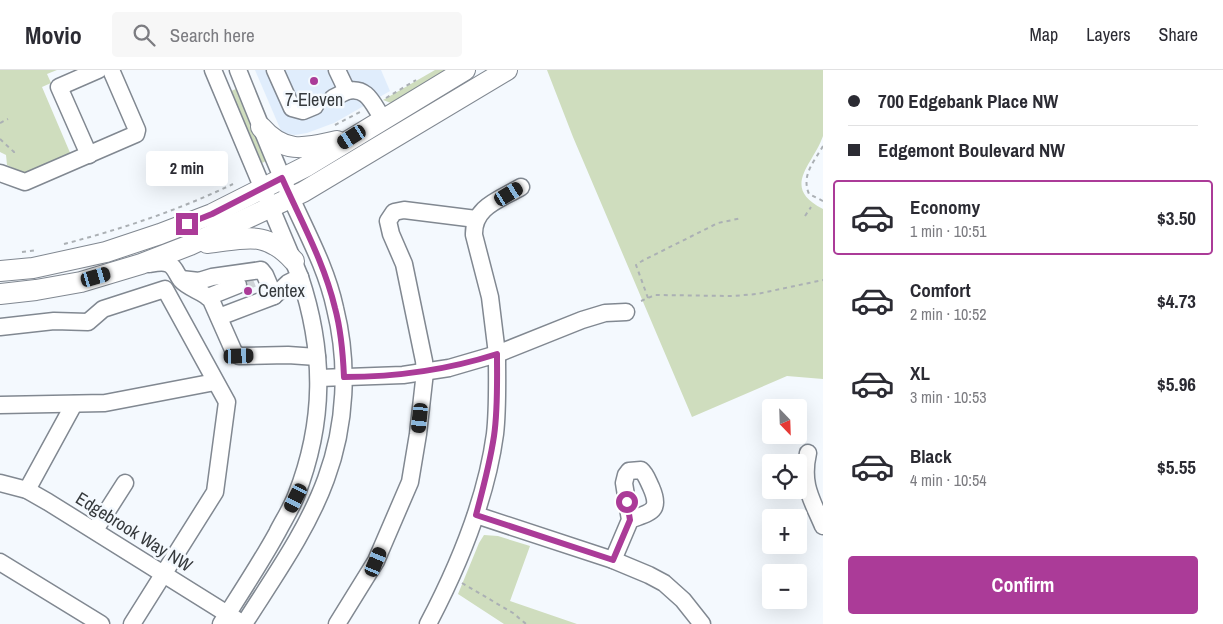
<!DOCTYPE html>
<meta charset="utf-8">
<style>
body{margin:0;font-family:"Archivo Narrow",sans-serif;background:#f7f7f7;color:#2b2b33;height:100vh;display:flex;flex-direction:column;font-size:19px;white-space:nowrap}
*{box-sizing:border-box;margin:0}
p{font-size:16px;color:#7c7c81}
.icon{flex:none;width:28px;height:28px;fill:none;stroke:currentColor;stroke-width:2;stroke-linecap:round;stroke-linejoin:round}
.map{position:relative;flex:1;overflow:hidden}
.panel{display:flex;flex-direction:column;background:#fff;width:400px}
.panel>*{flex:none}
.hud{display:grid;align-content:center;height:110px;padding:0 25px;background:#fff}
.needle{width:32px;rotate:157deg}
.buttons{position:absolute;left:762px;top:329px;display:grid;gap:10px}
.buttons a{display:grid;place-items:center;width:45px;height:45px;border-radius:5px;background:#fff;box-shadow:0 5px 20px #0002;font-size:25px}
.end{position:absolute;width:22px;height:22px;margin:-11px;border:6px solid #ab3b98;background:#fff;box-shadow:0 0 0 2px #fff}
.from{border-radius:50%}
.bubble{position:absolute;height:35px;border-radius:5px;background:#fff;box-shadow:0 5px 20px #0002;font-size:16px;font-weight:800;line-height:35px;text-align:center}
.car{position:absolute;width:15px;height:30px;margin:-15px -8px;border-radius:6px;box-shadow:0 0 4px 1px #0007;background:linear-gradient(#222 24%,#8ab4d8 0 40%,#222 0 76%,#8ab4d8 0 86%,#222 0)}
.hud b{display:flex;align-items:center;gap:18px;height:48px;font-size:19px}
.hud b+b{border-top:1px solid #e1e1e2}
.hud i{width:12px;height:12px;background:#2b2b33}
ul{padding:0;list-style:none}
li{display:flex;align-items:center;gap:15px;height:75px;margin:0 10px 8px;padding:0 15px;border:2px solid transparent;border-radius:5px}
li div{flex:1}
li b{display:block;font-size:19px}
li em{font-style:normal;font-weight:800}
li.active{border-color:#ab3b98}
li>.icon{width:45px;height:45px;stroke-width:1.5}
.button{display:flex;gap:10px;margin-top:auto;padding:10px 25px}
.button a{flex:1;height:58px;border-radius:5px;background:#ab3b98;color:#fff;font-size:20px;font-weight:800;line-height:58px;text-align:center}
header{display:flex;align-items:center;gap:30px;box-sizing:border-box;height:70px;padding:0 25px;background:#fff;border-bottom:1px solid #e1e1e2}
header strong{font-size:24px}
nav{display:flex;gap:28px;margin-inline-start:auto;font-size:18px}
.search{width:350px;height:45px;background:#f7f7f7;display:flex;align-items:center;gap:12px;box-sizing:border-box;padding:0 18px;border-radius:5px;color:#7c7c81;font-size:19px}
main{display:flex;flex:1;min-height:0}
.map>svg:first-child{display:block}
.built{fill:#e0edfc}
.green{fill:#cfddbe}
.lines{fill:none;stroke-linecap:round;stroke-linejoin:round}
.minor-tunnel{stroke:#ced3d7;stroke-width:16;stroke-dasharray:16 8;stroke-linecap:butt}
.minor-casing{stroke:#818891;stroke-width:19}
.major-casing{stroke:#818891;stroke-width:22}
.path{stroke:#abb0b4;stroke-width:2;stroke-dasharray:4 4;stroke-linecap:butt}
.minor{stroke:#fff;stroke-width:16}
.major{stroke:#fff;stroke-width:20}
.route{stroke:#ab3b98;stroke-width:6}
.poi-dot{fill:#ab3b98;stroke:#f4f9fe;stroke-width:2}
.labels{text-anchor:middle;stroke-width:5;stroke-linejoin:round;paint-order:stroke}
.poi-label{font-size:18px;fill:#35393c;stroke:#f4f9fe}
.street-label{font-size:18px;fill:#35393c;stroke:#f4f9fe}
</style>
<header>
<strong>Movio</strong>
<div class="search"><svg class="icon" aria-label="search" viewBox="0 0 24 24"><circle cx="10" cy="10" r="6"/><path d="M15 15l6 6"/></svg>Search here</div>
<nav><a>Map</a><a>Layers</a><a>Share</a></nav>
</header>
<main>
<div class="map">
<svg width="823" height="554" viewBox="0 0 823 554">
<rect width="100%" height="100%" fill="#f4f9fe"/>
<path class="built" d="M255,0H381L390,21L334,53L307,63L295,65L282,63Z"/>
<g class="green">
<path d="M0,0H57L47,4L51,13L42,17L71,85L26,104L7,95L6,85L0,82Z"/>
<path d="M435,0H448L391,33L383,30Z"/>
<path d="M547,0H823C823,15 823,31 823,46C823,52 823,60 823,66C813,95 780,117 823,139V309L787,306L692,347L573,67Z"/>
<path d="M236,19L266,91L262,93L231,21Z"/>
<path d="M484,465L498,466L530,476L510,531L577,554H504L458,524L479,473Z"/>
</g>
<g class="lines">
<path class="minor-tunnel" d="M238,215L253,209"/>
<g class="minor-casing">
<g id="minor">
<path d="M213,0L300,207C325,282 325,352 296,426C291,439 283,451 277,463C260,494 240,524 221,554"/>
<path d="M238,0C254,40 270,80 287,119C304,158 326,196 335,238C349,294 346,355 326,409C307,461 273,508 244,554"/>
<path d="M275,0L292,38L303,41L315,36"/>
<path d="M337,0L347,21C368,16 373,35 383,49"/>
<path d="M333,28L347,21"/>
<path d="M89,85L59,17L98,0"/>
<path d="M0,103L25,112L136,64L137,60L111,0"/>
<path d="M521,117C499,130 473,137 474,165L490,227L497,284L582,250L605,243L626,242"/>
<path d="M149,194C155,193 163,191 169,194C175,197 177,205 181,210C189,219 203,221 211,230L234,282L239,286L288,285L317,287"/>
<path d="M181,209L199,211L212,207L261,200L265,205L274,226"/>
<path d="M208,227L238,215"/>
<path d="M219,247L274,226L288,213L300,207"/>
<path d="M0,257L54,251L88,252L103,239L165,219L227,332L215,422L132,554"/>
<path d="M319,308L403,305L449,298L497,284C497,311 498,338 495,364C486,431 459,495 428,554"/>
<path d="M0,335L105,333L215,312"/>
<path d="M808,383C801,414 811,428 823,456"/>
<path d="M0,413L27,420L48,432L237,550"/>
<path d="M27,420L74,334"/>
<path d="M476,445L613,490L649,505L664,513L683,530L702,554"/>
<path d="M95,460L125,413"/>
<path d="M613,490L630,450C650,442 662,442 651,417C648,411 646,404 641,400L629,401L626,405L624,413L630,450"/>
<path d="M0,492L101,554"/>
<path d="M337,554L376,491L410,412L418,364L425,302L424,291L404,194L391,164L388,151L394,142L404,140L476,149"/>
</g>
</g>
<g class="major-casing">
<g id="major">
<path d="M261,57C285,85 306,78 337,71"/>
<path d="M207,173C246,169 265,159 294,191"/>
<path d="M0,201L33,198L106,182L160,164L212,144L307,96L465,0"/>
<path d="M0,224L36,220L81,212L141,194L190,175L303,122L507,0"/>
</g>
</g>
<g class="path">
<path d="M386,28L416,10"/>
<path d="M0,53L8,49"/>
<path d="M335,55L362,41"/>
<path d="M0,69L14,82L17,81"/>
<path d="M823,76C814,92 801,105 809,124L823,131"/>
<path d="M805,146L811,137"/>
<path d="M64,174C122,159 179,140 233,114"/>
<path d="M22,182L37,180"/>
<path d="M648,228L636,195L642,191L718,153L742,148"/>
<path d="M641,231L655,225L732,226L757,224L823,210"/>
<path d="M462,513L513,543L526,554"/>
</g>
<use href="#minor" class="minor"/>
<use href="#major" class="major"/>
</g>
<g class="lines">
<path class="route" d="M187,154L212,144L282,108C301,151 324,192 335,238C341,260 343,284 344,307C397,307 447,300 497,284C497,311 498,339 494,366C490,393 483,419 476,445L613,490L630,450L627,432"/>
</g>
<g class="poi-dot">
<circle cx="314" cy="11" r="5"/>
<circle cx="248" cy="221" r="5"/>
</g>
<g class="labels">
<g class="poi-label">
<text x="314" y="36">7-Eleven</text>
<text x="258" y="227" text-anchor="start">Centex</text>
</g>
<g class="street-label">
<text transform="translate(134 462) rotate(32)" y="6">Edgebrook Way NW</text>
</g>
</g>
</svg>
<div class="buttons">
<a><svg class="needle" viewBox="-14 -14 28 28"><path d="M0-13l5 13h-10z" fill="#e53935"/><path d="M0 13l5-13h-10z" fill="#7c7c81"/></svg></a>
<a><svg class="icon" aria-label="locate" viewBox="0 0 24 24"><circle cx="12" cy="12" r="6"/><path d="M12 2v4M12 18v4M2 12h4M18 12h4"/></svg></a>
<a>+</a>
<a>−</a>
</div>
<i class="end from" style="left:627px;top:432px"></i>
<i class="end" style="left:187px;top:154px"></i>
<div class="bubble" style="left:146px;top:81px;width:82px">2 min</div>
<i class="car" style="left:352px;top:67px;rotate:238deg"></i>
<i class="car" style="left:509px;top:124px;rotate:59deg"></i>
<i class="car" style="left:96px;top:207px;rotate:74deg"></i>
<i class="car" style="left:239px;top:286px;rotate:88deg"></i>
<i class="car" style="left:420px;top:348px;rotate:186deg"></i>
<i class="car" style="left:296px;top:428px;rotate:207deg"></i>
<i class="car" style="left:376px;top:492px;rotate:23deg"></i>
</div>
<section class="panel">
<div class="hud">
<b><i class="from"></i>700 Edgebank Place NW</b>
<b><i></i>Edgemont Boulevard NW</b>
</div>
<ul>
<li class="active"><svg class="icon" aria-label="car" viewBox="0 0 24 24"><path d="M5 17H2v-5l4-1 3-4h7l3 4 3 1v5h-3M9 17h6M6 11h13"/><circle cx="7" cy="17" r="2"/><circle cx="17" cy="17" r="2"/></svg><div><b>Economy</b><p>1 min · 10:51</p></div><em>$3.50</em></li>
<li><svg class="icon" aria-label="car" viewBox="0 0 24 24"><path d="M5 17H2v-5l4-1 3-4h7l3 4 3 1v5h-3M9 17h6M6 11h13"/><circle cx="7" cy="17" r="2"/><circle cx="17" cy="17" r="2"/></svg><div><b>Comfort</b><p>2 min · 10:52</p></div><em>$4.73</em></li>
<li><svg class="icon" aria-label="car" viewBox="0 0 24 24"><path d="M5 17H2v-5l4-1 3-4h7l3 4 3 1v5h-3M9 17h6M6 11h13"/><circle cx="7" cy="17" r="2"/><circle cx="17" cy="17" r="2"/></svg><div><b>XL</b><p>3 min · 10:53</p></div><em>$5.96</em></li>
<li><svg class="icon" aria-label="car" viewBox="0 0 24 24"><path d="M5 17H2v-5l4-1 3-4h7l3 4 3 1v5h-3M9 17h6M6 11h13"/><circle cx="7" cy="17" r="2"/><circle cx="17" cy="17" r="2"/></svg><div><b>Black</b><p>4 min · 10:54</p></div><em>$5.55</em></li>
</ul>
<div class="button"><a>Confirm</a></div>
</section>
</main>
